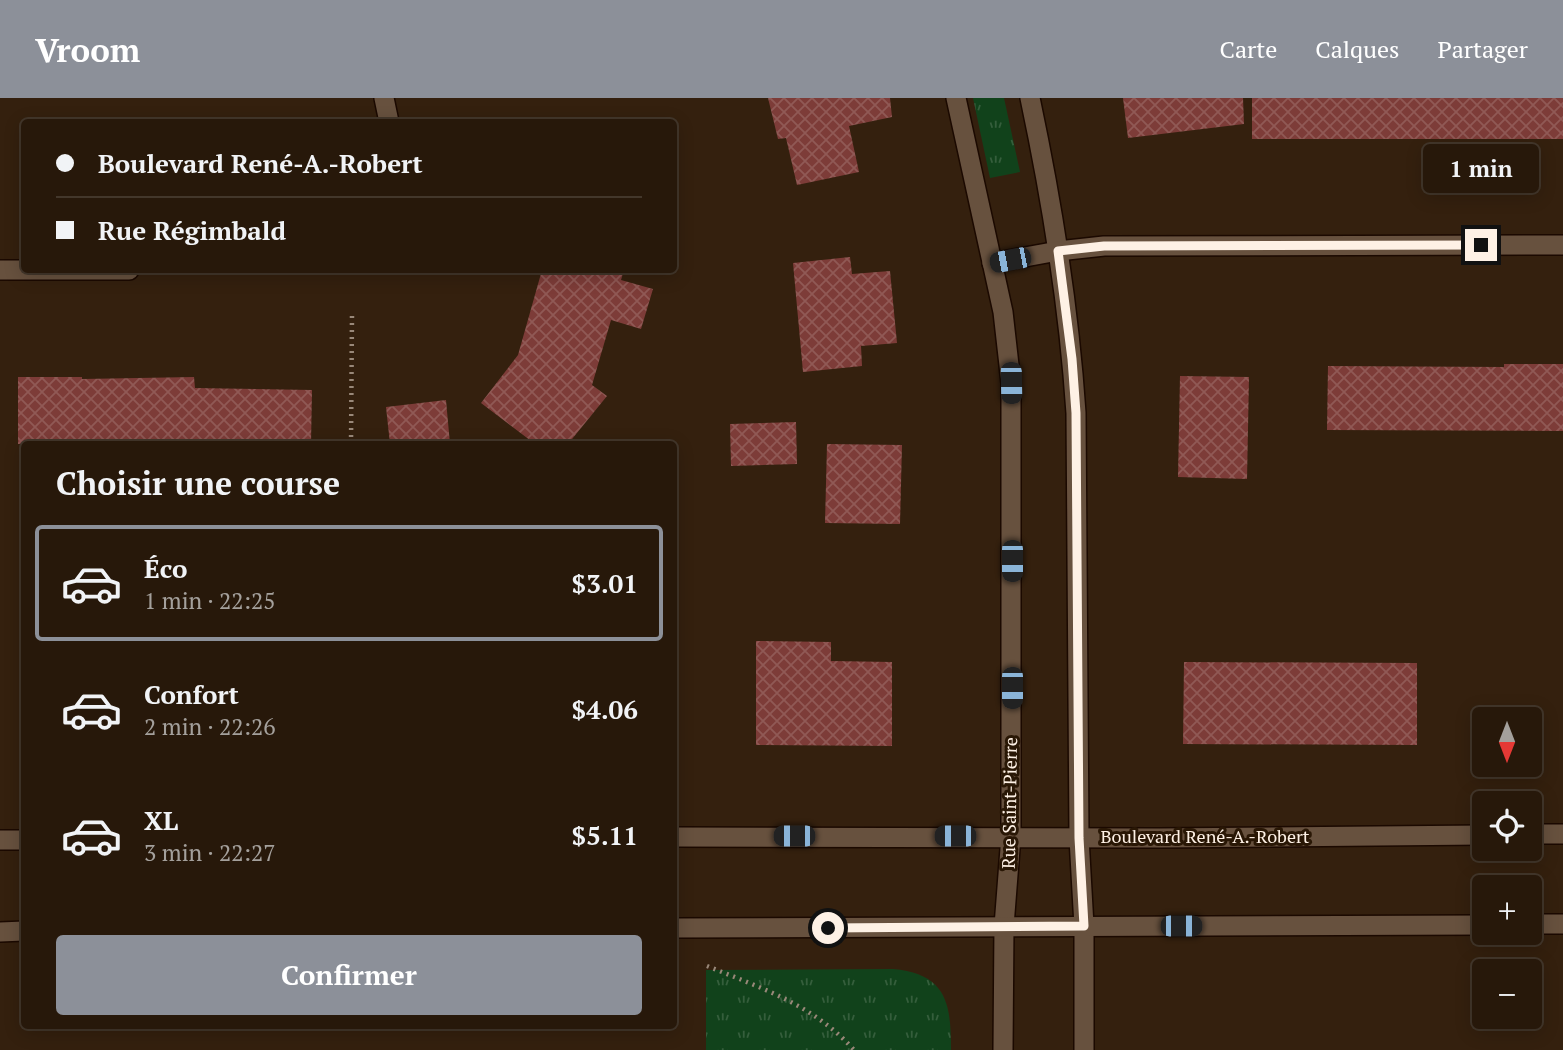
<!DOCTYPE html>
<html lang="fr">
<meta charset="utf-8">
<style>
body{margin:0;font-family:"PT Serif",serif;background:#2f2113;color:#f1f3f6;height:100vh;display:flex;flex-direction:column;font-size:26px;white-space:nowrap}
*{box-sizing:border-box;margin:0}
p{font-size:23px;color:#a4a09c}
.icon{flex:none;width:38px;height:38px;fill:none;stroke:currentColor;stroke-width:2;stroke-linecap:round;stroke-linejoin:round}
.map{position:relative;flex:1;overflow:hidden}
.details{position:absolute;left:21px;top:343px;width:656px;height:588px;display:flex;flex-direction:column;background:#27180a;border-radius:7px;box-shadow:0 4px 18px #0003,0 0 0 2px #43372b}
.details>*{flex:none}
.hud{position:absolute;left:21px;top:21px;width:656px;height:154px;border-radius:7px;box-shadow:0 4px 18px #0003,0 0 0 2px #43372b;display:grid;align-content:center;height:154px;padding:0 35px;background:#27180a}
.needle{width:46px;rotate:180deg}
.tools{position:absolute;left:1472px;top:609px;display:grid;gap:14px}
.tools a{display:grid;place-items:center;width:70px;height:70px;border-radius:7px;background:#27180a;box-shadow:0 4px 18px #0003,0 0 0 2px #43372b;font-size:35px}
.end{position:absolute;width:32px;height:32px;margin:-16px;border:9px solid #fef1e5;background:#111;box-shadow:0 0 0 4px #111}
.from{border-radius:50%}
.bubble{position:absolute;height:49px;border-radius:7px;background:#27180a;box-shadow:0 4px 18px #0003,0 0 0 2px #43372b;font-size:23px;font-weight:600;line-height:49px;text-align:center}
.car{position:absolute;width:21px;height:42px;margin:-21px -10px;border-radius:9px;box-shadow:0 0 5px 2px #0007;background:linear-gradient(#222 24%,#8ab4d8 0 40%,#222 0 76%,#8ab4d8 0 86%,#222 0)}
.hud b{display:flex;align-items:center;gap:24px;height:66px;font-size:26px}
.hud b+b{border-top:2px solid #43372b}
.hud i{width:18px;height:18px;background:#f1f3f6}
ul{padding:0;list-style:none}
li{display:flex;align-items:center;gap:21px;height:116px;margin:0 14px 10px;padding:0 21px;border:4px solid transparent;border-radius:7px}
li div{flex:1}
li b{display:block;font-size:26px}
li em{font-style:normal;font-weight:600}
li.active{border-color:#8c9099}
li>.icon{width:63px;height:63px;stroke-width:1.5}
h2{padding:0 35px;font-size:32px;line-height:84px}
.cta{display:flex;gap:14px;margin-top:auto;padding:14px 35px}
.cta a{flex:1;height:80px;border-radius:7px;background:#8c9099;color:#fff;font-size:28px;font-weight:600;line-height:80px;text-align:center}
header{display:flex;align-items:center;gap:42px;box-sizing:border-box;height:98px;padding:0 35px;background:#8c9099;color:#fff}
header strong{font-size:33px}
nav{display:flex;gap:38px;margin-inline-start:auto;font-size:24px}
.map>svg:first-child{display:block}
.grass{fill:url(#grass-tufts)}
.building{fill:url(#building-cross-hatch)}
.lines{fill:none;stroke-linecap:round;stroke-linejoin:round}
.minor-casing{stroke:#1b0900;stroke-width:22}
.tertiary-casing{stroke:#1b0900;stroke-width:22}
.path{stroke:#998879;stroke-width:4.5;stroke-dasharray:2 5;stroke-linecap:butt}
.minor{stroke:#67513e;stroke-width:19}
.tertiary{stroke:#67513e;stroke-width:19}
.route{stroke:#fef1e5;stroke-width:9}
.labels{text-anchor:middle;stroke-width:6;stroke-linejoin:round;paint-order:stroke}
.street-label{font-size:18px;fill:#fef1e5;stroke:#291705}
</style>
<header>
<strong>Vroom</strong>
<nav><a>Carte</a><a>Calques</a><a>Partager</a></nav>
</header>
<div class="map">
<svg width="1563" height="952" viewBox="0 0 1563 952">
<defs>
<pattern id="grass-tufts" width="24" height="20" patternUnits="userSpaceOnUse" patternTransform="scale(1.75)"><rect width="24" height="20" fill="#11421b"/><path d="M3 7l-1-3M5 7V3M7 7l1-3M15 17l-1-3M17 17v-4M19 17l1-3" fill="none" stroke="#355e3c"/></pattern>
<pattern id="building-cross-hatch" width="8" height="8" patternUnits="userSpaceOnUse" patternTransform="scale(1.75)"><rect width="8" height="8" fill="#7d3c38"/><path d="M0 0l8 8M0 8l8-8" fill="none" stroke="#905955"/></pattern>
</defs>
<rect width="100%" height="100%" fill="#34200e"/>
<g class="grass">
<path d="M973,0H1004L1020,74L990,80Z"/>
<path d="M893,871C947,876 951,906 951,952H706V872Z"/>
</g>
<g class="building">
<path d="M768,0H890L892,19L849,28L859,74L797,87L786,40L778,41Z"/>
<path d="M1123,0H1243L1244,26L1128,40Z"/>
<rect x="1252" y="0" width="311" height="41"/>
<path d="M850,159L852,176L890,173L897,245L861,248L862,268L803,274L793,165Z"/>
<path d="M542,172H624L621,182L653,191L641,231L611,222L592,287L607,298L568,346H535L481,305L518,257Z"/>
<path d="M1504,266H1563V333L1327,332L1328,268L1504,269Z"/>
<path d="M1180,278L1249,279L1247,381L1178,379Z"/>
<path d="M18,279H82V281L194,279L195,290L312,292L311,346H18Z"/>
<path d="M446,302L450,346H390L386,309Z"/>
<path d="M796,324L797,366L731,368L730,326Z"/>
<path d="M827,346L902,347L900,426L825,425Z"/>
<path d="M756,543L831,544V563L892,564V648L756,647Z"/>
<path d="M1184,564L1417,565V647L1183,646Z"/>
</g>
<g class="lines">
<g class="minor-casing">
<g id="minor">
<path d="M384,0L389,24"/>
<path d="M956,0L1003,214L1011,285V738L1004,828L1003,952"/>
<path d="M1030,0C1052,104 1069,209 1076,315L1079,740L1084,828V952"/>
<path d="M992,165L1058,153L1104,148L1563,147"/>
<path d="M0,172H129"/>
</g>
</g>
<g class="tertiary-casing">
<g id="tertiary">
<path d="M1530,736H1563"/>
<path d="M674,739L1159,740L1484,737"/>
<path d="M0,742H24"/>
<path d="M1530,826H1563"/>
<path d="M674,830L1484,827"/>
<path d="M0,834L24,833"/>
</g>
</g>
<g class="path">
<path d="M351,346L352,217"/>
<path d="M707,868C761,890 814,907 854,952"/>
</g>
<use href="#minor" class="minor"/>
<use href="#tertiary" class="tertiary"/>
</g>
<g class="lines">
<path class="route" d="M828,830L1084,828L1079,740L1076,315L1072,261L1058,153L1104,148L1481,147"/>
</g>
<g class="labels">
<g class="street-label">
<text transform="translate(1010 705) rotate(-89)" y="6">Rue Saint-Pierre</text>
<text x="1205" y="745">Boulevard René-A.-Robert</text>
</g>
</g>
</svg>
<div class="tools">
<a><svg class="needle" viewBox="-14 -14 28 28"><path d="M0-13l5 13h-10z" fill="#e53935"/><path d="M0 13l5-13h-10z" fill="#a4a09c"/></svg></a>
<a><svg class="icon" aria-label="locate" viewBox="0 0 24 24"><circle cx="12" cy="12" r="6"/><path d="M12 2v4M12 18v4M2 12h4M18 12h4"/></svg></a>
<a>+</a>
<a>−</a>
</div>
<i class="end from" style="left:828px;top:830px"></i>
<i class="end" style="left:1481px;top:147px"></i>
<div class="bubble" style="left:1423px;top:46px;width:116px">1 min</div>
<i class="car" style="left:1010px;top:162px;rotate:259deg"></i>
<i class="car" style="left:1011px;top:285px;rotate:179deg"></i>
<i class="car" style="left:1012px;top:463px;rotate:180deg"></i>
<i class="car" style="left:1012px;top:590px;rotate:180deg"></i>
<i class="car" style="left:794px;top:738px;rotate:270deg"></i>
<i class="car" style="left:955px;top:738px;rotate:270deg"></i>
<i class="car" style="left:1181px;top:828px;rotate:90deg"></i>
<div class="hud">
<b><i class="from"></i>Boulevard René-A.-Robert</b>
<b><i></i>Rue Régimbald</b>
</div>
<section class="details">
<h2>Choisir une course</h2>
<ul>
<li class="active"><svg class="icon" aria-label="car" viewBox="0 0 24 24"><path d="M5 17H2v-5l4-1 3-4h7l3 4 3 1v5h-3M9 17h6M6 11h13"/><circle cx="7" cy="17" r="2"/><circle cx="17" cy="17" r="2"/></svg><div><b>Éco</b><p>1 min · 22:25</p></div><em>$3.01</em></li>
<li><svg class="icon" aria-label="car" viewBox="0 0 24 24"><path d="M5 17H2v-5l4-1 3-4h7l3 4 3 1v5h-3M9 17h6M6 11h13"/><circle cx="7" cy="17" r="2"/><circle cx="17" cy="17" r="2"/></svg><div><b>Confort</b><p>2 min · 22:26</p></div><em>$4.06</em></li>
<li><svg class="icon" aria-label="car" viewBox="0 0 24 24"><path d="M5 17H2v-5l4-1 3-4h7l3 4 3 1v5h-3M9 17h6M6 11h13"/><circle cx="7" cy="17" r="2"/><circle cx="17" cy="17" r="2"/></svg><div><b>XL</b><p>3 min · 22:27</p></div><em>$5.11</em></li>
</ul>
<div class="cta"><a>Confirmer</a></div>
</section>
</div>
